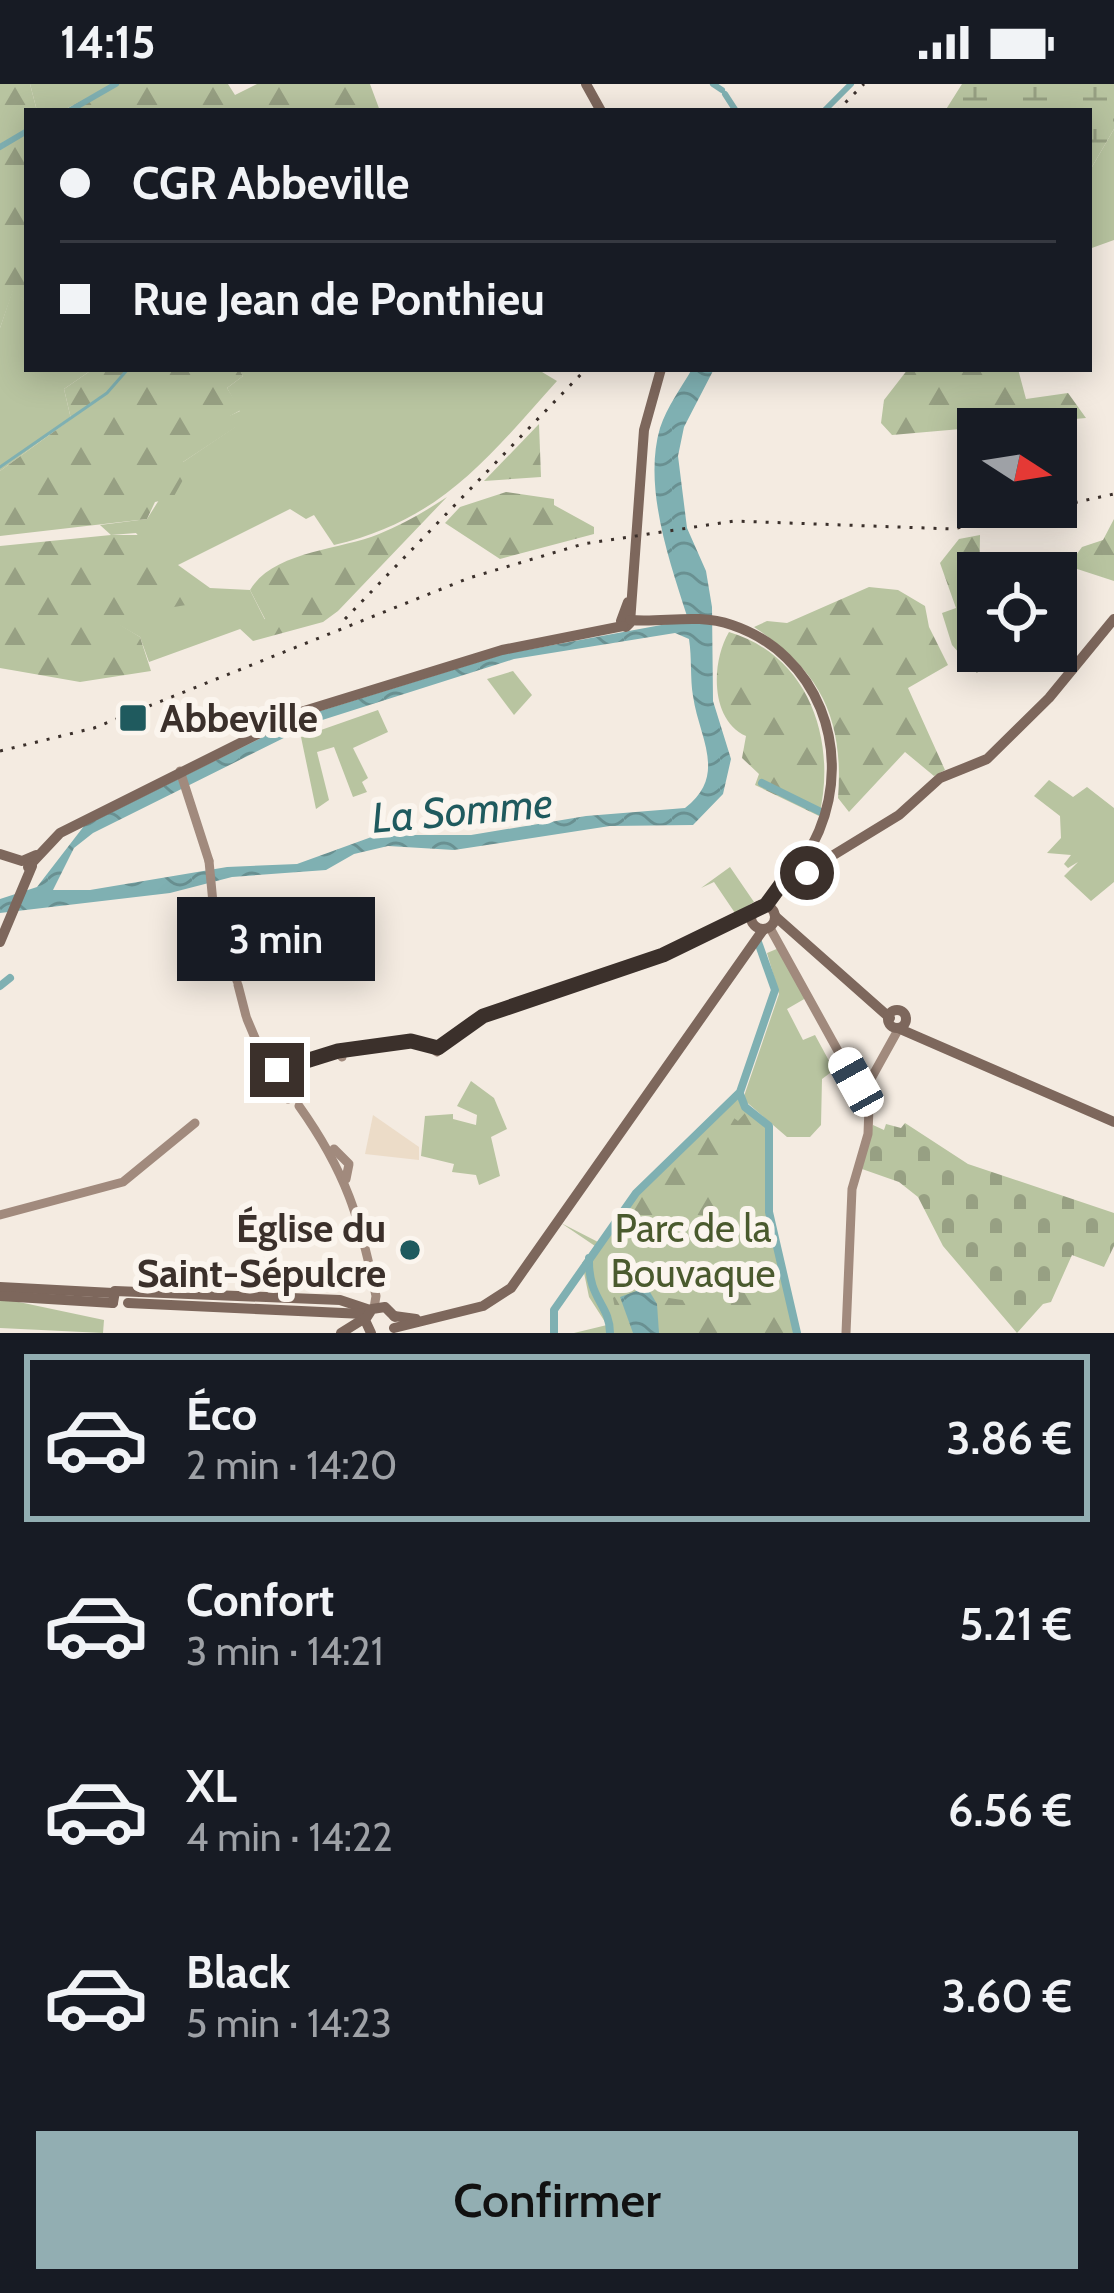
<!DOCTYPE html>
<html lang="fr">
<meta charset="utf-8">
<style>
body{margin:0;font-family:Cabin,sans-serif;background:#242831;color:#f1f3f6;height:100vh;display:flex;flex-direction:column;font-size:45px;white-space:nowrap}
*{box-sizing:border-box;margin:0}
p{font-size:39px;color:#9ea1a6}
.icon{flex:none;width:66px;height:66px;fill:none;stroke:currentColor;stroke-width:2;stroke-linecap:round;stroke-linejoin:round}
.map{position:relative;height:1249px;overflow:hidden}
.drawer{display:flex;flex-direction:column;background:#171b24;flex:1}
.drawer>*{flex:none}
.guide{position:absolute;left:24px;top:24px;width:1068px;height:264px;border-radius:0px;box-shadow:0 6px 30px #0003;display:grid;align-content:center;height:264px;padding:0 36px;background:#171b24}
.needle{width:78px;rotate:102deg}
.fabs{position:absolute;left:957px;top:324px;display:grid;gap:24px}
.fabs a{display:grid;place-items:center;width:120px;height:120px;border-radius:0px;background:#171b24;box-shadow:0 6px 30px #0003;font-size:60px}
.end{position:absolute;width:54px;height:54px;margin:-27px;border:15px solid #3b302b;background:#fff;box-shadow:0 0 0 6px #fff}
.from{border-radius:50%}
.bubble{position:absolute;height:84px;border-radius:0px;background:#171b24;box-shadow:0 6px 30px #0003;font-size:39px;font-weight:600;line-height:84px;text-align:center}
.car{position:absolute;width:36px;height:72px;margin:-36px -18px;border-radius:15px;box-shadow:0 0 9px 3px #0007;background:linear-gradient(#fff 24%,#345 0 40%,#fff 0 76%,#345 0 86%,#fff 0)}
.guide b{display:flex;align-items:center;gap:42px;height:114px;font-size:45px}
.guide b+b{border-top:3px solid #363941}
.guide i{width:30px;height:30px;background:#f1f3f6}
ul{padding:21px 0 0;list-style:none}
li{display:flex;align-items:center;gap:36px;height:168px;margin:0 24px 18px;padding:0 12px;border:6px solid transparent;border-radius:0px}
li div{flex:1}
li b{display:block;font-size:45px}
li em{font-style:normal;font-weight:600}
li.current{border-color:#92aeb2}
li>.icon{width:108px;height:108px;stroke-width:1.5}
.cta{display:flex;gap:24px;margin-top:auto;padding:24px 36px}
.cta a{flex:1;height:138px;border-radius:0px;background:#92aeb2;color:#111;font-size:48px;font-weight:600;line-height:138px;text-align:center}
.status{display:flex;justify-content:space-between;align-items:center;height:84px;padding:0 60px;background:#171b24;direction:ltr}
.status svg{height:33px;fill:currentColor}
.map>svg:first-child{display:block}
.green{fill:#b8c4a0}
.forest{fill:url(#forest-firs)}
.wetland{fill:url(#wetland-marsh)}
.cemetery{fill:url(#cemetery-stones)}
.plaza{fill:#ecdcc8}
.water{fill:url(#water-waves);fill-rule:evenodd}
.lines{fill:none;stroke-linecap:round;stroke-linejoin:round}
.stream{stroke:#7fb0b2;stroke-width:3}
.canal{stroke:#7fb0b2;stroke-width:6}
.river{stroke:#7fb0b2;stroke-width:8}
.secondary{stroke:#a18a7d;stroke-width:9}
.primary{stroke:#7d675c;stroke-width:10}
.rail{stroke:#3b302b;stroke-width:3;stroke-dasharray:3 9;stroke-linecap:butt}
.route{stroke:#3b302b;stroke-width:15}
.poi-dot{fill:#1f5a5e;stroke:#fbf5ee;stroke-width:4.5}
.labels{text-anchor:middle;stroke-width:12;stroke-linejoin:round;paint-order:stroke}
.poi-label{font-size:39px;font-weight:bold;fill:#3b302b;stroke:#fbf5ee;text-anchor:start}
.park-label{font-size:39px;fill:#4a5a2e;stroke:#fbf5ee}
.water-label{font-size:42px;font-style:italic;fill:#1f5a5e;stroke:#fbf5ee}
</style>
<div class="status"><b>14:15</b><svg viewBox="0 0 49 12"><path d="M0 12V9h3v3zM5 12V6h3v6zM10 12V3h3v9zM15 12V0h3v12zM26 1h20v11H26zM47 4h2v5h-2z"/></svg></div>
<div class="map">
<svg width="1114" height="1249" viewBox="0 0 1114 1249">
<defs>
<pattern id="forest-firs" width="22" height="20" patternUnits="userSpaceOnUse" patternTransform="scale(3)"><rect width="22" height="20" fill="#b8c4a0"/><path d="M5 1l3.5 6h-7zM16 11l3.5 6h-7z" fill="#97a083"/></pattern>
<pattern id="wetland-marsh" width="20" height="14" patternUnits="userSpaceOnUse" patternTransform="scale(3)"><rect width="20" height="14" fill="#b8c4a0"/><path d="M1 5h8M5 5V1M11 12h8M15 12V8" fill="none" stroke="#97a083"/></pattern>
<pattern id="cemetery-stones" width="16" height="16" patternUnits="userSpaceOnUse" patternTransform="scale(3)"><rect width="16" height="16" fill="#b8c4a0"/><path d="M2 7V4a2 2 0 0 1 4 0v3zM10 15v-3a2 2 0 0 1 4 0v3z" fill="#97a083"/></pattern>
<pattern id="water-waves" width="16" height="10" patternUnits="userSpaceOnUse" patternTransform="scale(3)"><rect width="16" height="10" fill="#7fb0b2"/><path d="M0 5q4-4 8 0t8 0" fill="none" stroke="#699091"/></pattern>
</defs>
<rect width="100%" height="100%" fill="#f4ebe1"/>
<g class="green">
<path d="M30,0H113L62,27H37Z"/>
<path d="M1114,45V156L1089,165V88Z"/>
<path d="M14,202L27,221V285H93L64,305L71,335L0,387V244Z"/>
<path d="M239,285H537L557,297C487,375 441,436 334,461L314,431L306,435L290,425L178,481L210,504L250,506L265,536L149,578L140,553L107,534L156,473L136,449L111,451L100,441L147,435L183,378L235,343L229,332L240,327L227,304L243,292Z"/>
<path d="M513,587L532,611L514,631L487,595Z"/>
<path d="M378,626L388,648L353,664L368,694L362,698L367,708L353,713L334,663L317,668L329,716L316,725L301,653Z"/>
<path d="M1049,696L1073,713L1087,703L1114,724V798L1091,817L1064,792L1078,778L1068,784L1064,780L1071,771L1047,769L1061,754L1060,732L1034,712Z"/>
<path d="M730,783L754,818L735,829L714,798L701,804Z"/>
<path d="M779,864L806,914L787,925L803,956L815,951L834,986L822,995L821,1041L810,1053H787L743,1015L779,910L767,869Z"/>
<path d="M471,997L494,1014L507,1045L491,1053L500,1092L479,1101L476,1091L452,1088L454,1080L421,1072L425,1032L453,1030V1035L476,1041L477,1031L457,1022Z"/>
<path d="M735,1008L744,1025L768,1044L767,1062L773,1068L770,1128L798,1249H574L607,1241L589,1213L582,1179L595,1162L561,1139L598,1158L635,1106Z"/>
<path d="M0,1214L104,1236L103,1249L0,1244Z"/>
</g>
<g class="forest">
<path d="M0,0H30L37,27H27V221L14,204L0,244Z"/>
<path d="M113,0H228L235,11L257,0H370L380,27H62Z"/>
<path d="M93,285H239L243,292L227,304L241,326L230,332L236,343L183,378L184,394L173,414L155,418L147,435L0,452V387L71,335L64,305Z"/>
<path d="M908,285H1018L1026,315L1068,309L1086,334L892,351L881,339L884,316Z"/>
<path d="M539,340L541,393L484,397Z"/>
<path d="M506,408L554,415V421L594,443V450L500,475L445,439L460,423Z"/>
<path d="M447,413L338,527L323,538L253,557L239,544L265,535L250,506C273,467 340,466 379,450C403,440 426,427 447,413Z"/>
<path d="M1114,435V497L1068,482L1082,463L1103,456Z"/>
<path d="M111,451H149L156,472L173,476L186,521L109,534L140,553L151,587L80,598L0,584V462Z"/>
<path d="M980,451L978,567H992L977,589L952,561L942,529L956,524L940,479L959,455Z"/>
<path d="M869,503L898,506L925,522L929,543L948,581L908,604L945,686L934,692L905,668L849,728L838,714C844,635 821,587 754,543L767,537L787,539Z"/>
<path d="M729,548C810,572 837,658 819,732L755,701L759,690L742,674L746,652C710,636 711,578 729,548Z"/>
<path d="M745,1029L754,1037L752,1059L732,1081L722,1119L695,1141H626L623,1133L670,1081L730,1031L738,1037Z"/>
<path d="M637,1196L654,1199L669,1214L715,1221L731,1204L778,1205L785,1209L794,1249H659L657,1219L647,1203L622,1209L621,1225L633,1245L620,1249L613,1214Z"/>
</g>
<path class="wetland" d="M962,0H1114V45L1089,88V27H945Z"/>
<path class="cemetery" d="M905,1039L968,1080L1114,1129V1162L1104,1183L1072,1171L1051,1218L1043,1220L1017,1249L943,1162L918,1113L899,1098L862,1085L873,1041L884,1046L886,1040L901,1044Z"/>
<path class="plaza" d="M373,1031L419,1063V1076L365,1070Z"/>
<g class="water">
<path d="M692,285H714L684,343L678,372L687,444L706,487L712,523L713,617L731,675L723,710L693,741L610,742L454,766L388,762L354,770L326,786L232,793L170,809L0,829V815L37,803L84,742L307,631L504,570L683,537L687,532C669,476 643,402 660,344C667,323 681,304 692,285ZM675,549L689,555C692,574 690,594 693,612C699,654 728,691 685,724L586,732L471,751H377L297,780L227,783L90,806H53L74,764L93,749L316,638L514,575Z"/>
<path d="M647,1203L657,1220L659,1249H633L620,1213Z"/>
</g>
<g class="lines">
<path class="stream" d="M0,383L107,309L128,285"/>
<g class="canal">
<path d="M713,0L722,6"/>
<path d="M725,10L736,27"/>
<path d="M69,27L116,0"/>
<path d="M824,27L851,0"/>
<path d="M0,63L27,47"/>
</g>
<g class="river">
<path d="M762,699L821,728"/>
<path d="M0,902L10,894"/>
<path d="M740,1010L745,1023L769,1042V1128L797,1249"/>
<path d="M589,1174C588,1216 610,1220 610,1249"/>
<path d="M554,1249V1226L636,1109L740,1008L775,906L758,858"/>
</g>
<g class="secondary">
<path d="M180,687L209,777"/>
<path d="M209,777L213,819L219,822L237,897"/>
<path d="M770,844L869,1023L868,1050L852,1105L846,1249"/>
<path d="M238,901L246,932"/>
<path d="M247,935L263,973L259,997"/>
<path d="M432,964L437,968L473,936L659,873L752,827"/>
<path d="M342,969L411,957L434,962"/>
<path d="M263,973L273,978L288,1015"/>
<path d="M277,986L338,967L342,973"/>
<path d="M863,1009L898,946"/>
<path d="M299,1022C346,1088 360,1134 376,1212L374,1224"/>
<path d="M334,1065L349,1080L346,1095"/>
<path d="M0,1131L123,1098L195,1039"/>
</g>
<g class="primary">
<path d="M586,0L601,27"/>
<path d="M628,518L621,537L626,543L630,539L644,346L661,285"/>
<path d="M630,536C664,539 697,529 732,541C818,570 853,666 819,747C807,775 786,799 766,821"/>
<path d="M0,770L22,777L36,771"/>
<path d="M28,783L60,749L304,627L502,566L623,542"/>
<path d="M791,797L899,731L940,694L987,675L1049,614L1114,535"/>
<circle cx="763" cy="833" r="12"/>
<path d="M776,833L890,934"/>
<path d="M0,858L32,782"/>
<circle cx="897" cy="935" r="9"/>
<path d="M900,945L1114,1038"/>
<path d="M0,1203L113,1209"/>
<path d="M0,1212L113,1219"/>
<path d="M113,1219L115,1207L340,1216L370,1226"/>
<path d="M128,1219L364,1230"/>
<path d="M394,1232L416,1235"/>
<path d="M394,1244L483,1222L511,1204L763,846"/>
<path d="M341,1249L365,1234"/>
<path d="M371,1249L365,1236L372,1225L385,1223L395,1233"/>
</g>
<g class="rail">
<path d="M837,27L864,0"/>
<path d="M345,535L586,285"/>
<path d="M0,667L94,644L469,494L583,460L734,437L953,445L1114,410"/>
</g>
</g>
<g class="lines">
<path class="route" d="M277,986L338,967L411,957L438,964L483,932L663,871L766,821L788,791L807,789"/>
</g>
<g class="poi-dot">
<rect x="118" y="619" width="30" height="30" rx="6"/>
<circle cx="410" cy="1166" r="12"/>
</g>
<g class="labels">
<g class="poi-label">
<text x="160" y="648">Abbeville</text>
<text x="386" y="1158" text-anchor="end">Église du<tspan x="386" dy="45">Saint-Sépulcre</tspan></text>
</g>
<g class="park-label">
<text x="693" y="1158">Parc de la<tspan x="693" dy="45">Bouvaque</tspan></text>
</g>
<g class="water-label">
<text transform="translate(462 726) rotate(-5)" y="15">La Somme</text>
</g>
</g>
</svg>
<div class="fabs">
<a><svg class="needle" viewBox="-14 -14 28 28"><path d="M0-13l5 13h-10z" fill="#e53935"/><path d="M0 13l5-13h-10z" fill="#9ea1a6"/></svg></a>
<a><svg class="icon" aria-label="locate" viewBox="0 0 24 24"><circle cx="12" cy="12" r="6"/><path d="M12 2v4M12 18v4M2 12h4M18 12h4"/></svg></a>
</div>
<i class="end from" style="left:807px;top:789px"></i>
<i class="end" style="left:277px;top:986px"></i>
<div class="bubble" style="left:177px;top:813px;width:198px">3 min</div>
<i class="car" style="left:856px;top:998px;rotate:331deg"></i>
<div class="guide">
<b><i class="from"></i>CGR Abbeville</b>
<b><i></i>Rue Jean de Ponthieu</b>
</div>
</div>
<section class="drawer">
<ul>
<li class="current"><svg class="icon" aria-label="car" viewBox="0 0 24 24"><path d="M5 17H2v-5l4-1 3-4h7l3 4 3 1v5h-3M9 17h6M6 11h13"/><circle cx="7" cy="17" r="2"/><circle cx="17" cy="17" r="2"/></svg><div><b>Éco</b><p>2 min · 14:20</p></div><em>3.86 €</em></li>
<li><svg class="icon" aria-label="car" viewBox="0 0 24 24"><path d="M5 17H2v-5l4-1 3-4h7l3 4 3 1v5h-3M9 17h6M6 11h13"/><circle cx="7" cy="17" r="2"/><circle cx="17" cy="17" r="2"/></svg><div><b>Confort</b><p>3 min · 14:21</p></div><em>5.21 €</em></li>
<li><svg class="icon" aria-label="car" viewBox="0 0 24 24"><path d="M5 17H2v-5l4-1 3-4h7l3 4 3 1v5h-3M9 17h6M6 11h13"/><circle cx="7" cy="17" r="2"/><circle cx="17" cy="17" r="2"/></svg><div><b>XL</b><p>4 min · 14:22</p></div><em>6.56 €</em></li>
<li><svg class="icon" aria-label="car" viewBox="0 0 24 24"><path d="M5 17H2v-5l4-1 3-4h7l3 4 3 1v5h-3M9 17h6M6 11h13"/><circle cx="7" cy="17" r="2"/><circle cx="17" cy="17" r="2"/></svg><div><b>Black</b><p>5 min · 14:23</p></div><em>3.60 €</em></li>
</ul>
<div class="cta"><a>Confirmer</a></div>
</section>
